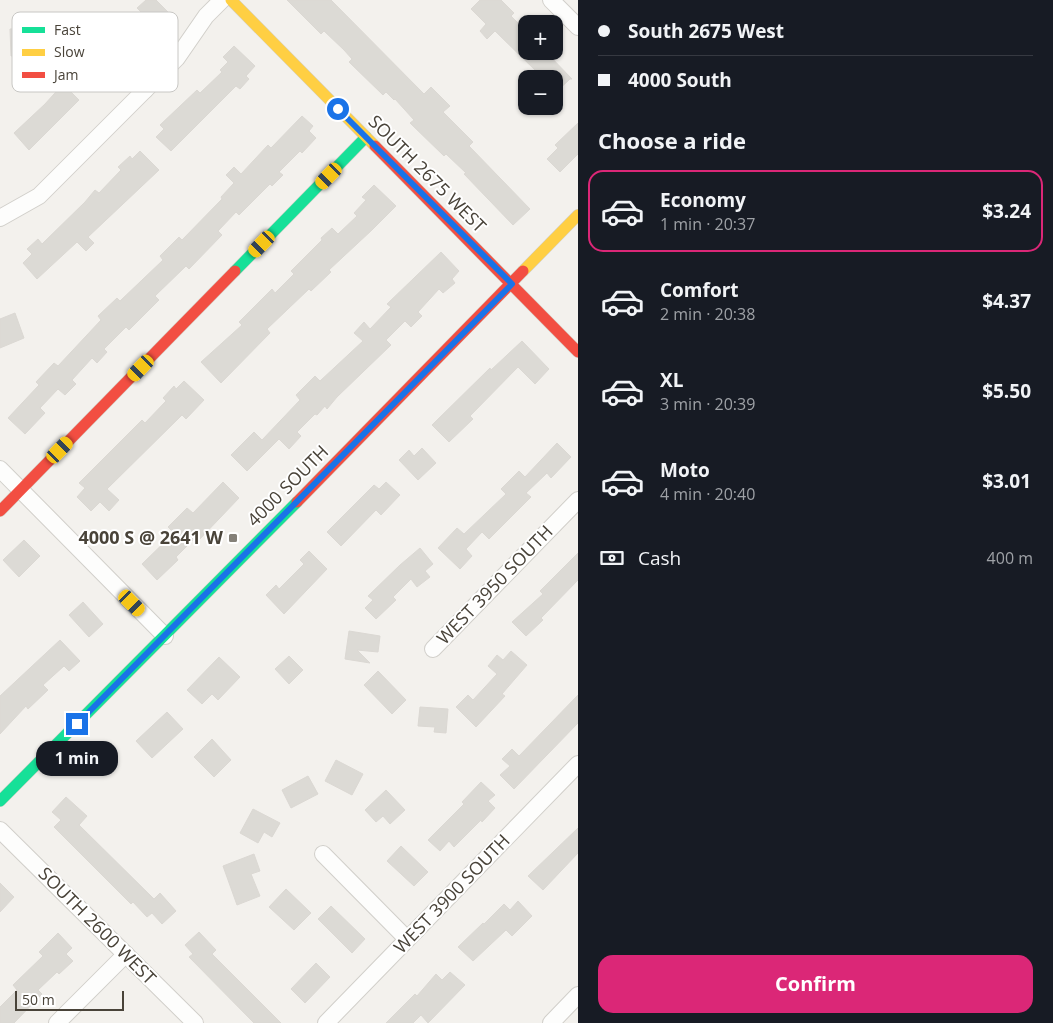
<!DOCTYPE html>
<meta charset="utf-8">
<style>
body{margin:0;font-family:"Open Sans",sans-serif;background:#242831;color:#f1f3f6;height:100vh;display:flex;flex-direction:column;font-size:19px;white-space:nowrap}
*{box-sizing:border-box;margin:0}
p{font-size:16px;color:#9ea1a6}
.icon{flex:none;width:28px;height:28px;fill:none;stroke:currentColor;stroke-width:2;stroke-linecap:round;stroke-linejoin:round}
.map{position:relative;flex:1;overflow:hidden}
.drawer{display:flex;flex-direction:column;background:#171b24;width:475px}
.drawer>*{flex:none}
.top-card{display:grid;align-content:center;height:110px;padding:0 20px;background:#171b24}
.tools{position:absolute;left:518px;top:15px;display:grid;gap:10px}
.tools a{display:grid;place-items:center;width:45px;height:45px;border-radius:10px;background:#171b24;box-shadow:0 1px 4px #0004;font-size:25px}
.scale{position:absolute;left:15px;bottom:12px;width:109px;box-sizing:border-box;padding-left:5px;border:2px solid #494339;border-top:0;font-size:14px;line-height:18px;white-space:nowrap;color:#494339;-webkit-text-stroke:4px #fff;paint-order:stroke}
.end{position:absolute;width:22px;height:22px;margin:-11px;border:6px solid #1a73e8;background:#fff;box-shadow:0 0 0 2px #fff}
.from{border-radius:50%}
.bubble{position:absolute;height:35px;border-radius:15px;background:#171b24;box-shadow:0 1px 4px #0004;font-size:16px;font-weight:700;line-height:35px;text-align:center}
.car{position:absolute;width:15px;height:30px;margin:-15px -8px;border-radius:6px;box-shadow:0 0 4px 1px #0007;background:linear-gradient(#f5c518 24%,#345 0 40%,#f5c518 0 76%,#345 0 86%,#f5c518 0)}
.top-card b{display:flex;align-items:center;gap:18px;height:48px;font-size:19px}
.top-card b+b{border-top:1px solid #363941}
.top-card i{width:12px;height:12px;background:#f1f3f6}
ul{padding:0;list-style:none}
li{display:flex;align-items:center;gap:15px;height:82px;margin:0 10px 8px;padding:0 10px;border:2px solid transparent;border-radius:15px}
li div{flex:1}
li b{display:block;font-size:19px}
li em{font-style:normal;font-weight:700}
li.selected{border-color:#db2777}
li>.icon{width:45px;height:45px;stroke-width:1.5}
h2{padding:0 20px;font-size:22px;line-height:60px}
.pay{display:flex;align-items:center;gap:12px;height:55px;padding:0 20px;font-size:19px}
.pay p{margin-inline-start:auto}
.cta{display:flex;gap:10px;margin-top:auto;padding:10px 20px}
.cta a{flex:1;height:58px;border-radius:15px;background:#db2777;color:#fff;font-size:20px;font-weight:700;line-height:58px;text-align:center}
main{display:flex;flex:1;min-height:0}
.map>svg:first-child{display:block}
.building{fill:#dcdad5;stroke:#dbd8d3}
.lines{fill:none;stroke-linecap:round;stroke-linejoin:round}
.street-casing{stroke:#d1cfca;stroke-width:18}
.fast-casing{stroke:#d1cec4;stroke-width:12}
.slow-casing{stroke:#d1cec4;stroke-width:12}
.jam-casing{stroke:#d1cec4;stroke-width:12}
.street{stroke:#fdfdfc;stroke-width:16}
.fast{stroke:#16e098;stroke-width:11}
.slow{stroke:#ffcf43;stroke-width:11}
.jam{stroke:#f24e42;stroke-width:11}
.route{stroke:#1a73e8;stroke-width:6}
.poi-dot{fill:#848078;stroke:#fff;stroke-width:2}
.labels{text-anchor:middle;stroke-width:4;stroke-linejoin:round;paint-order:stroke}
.street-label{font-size:18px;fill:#494339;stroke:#fff}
.poi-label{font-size:18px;font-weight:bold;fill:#494339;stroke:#fff;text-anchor:end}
.key{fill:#fff;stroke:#c8c7c4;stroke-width:1}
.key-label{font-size:14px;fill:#494339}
</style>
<main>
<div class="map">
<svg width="578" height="1023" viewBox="0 0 578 1023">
<rect width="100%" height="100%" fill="#f3f1ed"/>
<g class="building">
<path d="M146,0H156L170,14L148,35L138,25L146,17L137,8Z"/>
<path d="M287,0H331L424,94L431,87L450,106L443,112L473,142L469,146L530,209L513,225L464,174L466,173L446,154L444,156L410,123L414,120L395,99L394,100L386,92L383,95L349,62L352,59L344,50L324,31L321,34Z"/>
<path d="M480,0H501L514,13L511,16L526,31V51H545L572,79H570L554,94V79H532L538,73L495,31L487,39L480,31L486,24L471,9Z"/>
<path d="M32,28L33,55L11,56L10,29Z"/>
<path d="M234,46L255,66L246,76L249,79L240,89L236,86L171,151L156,137L164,129L160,125L197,90L200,93L222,72L220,70L228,62L223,57Z"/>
<path d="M63,84L79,100L29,150L14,133L45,104Z"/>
<path d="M302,116L313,126L309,131L316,138L302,153L300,151L279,172L283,175L272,186L270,184L239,215L236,212L218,231L222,235L189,269L186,266L155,296L159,300L129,330L126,327L104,349L107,352L97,363L92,358L72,380L76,384L65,395L58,389L40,408L45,413L25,434L8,418L39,385L36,382L54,363L58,366L101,320L98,316L117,298L120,301L163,260L160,256L179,237L182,240L222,199L221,197L234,183L226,175L234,167L241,174L268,145L271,148Z"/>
<path d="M578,123V154L560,172L547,159L558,148L555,145Z"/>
<path d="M140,151L159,170L88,237L94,243L86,251L77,242L37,279L23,263L32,254L27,249L38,239L42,244L85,202L95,190L99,193L121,170L118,167L130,156L132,159Z"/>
<path d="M374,185L396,206L372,230L329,270L331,272L311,291L309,289L267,329L270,333L221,383L201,362L242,325L239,322L272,289L275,293L294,274L291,271L322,240L321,238L332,228L338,234L357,216L354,213L366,200L362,197Z"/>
<path d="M441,252L459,271L452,279L455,283L443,293L439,289L418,312L422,316L411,327L405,321L386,340L391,345L337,397L327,409L325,406L317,415L315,414L297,432L301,436L289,449L279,439L247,471L231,455L254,432L262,440L300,400L296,395L315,376L320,381L363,341L354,333L364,322L370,329L391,307L387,304Z"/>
<path d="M15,313L24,338L0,348V319Z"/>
<path d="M522,341L549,369L535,384L518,367L470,416L473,419L449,442L432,425L490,368L491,370Z"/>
<path d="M184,381L204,400L186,419L182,415L107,489L119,500L109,511L100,502L91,511L77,497L85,488L79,483L142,420L145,423L166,401L163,398L174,386L176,389Z"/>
<path d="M557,443L571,457L551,478L547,473L526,493L531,497L489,539L482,532L466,549L472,556L460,569L438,548L457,528L464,534L506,494L501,489L519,471L525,477Z"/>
<path d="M422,448L436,463L418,480L399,460L409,450L414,456Z"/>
<path d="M223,482L239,498L198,541L195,538L176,557L178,560L157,580L142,564L174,533L168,527L187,508L193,513Z"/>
<path d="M386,482L400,495L381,515L376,510L341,546L327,532L374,485L379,489Z"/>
<path d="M24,540L40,556L19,577L3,560Z"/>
<path d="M420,548L433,564L425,571L430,577L417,587L411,579L393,597L396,600L376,619L365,608L373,600L368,596L400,565Z"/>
<path d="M309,551L327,569L284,614L266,595L276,585L279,589L304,564L300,560Z"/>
<path d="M578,553V580L541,618L543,620L526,636L512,622L543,594L540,591Z"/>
<path d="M83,602L103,624L89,637L69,615Z"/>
<path d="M349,631L380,636L378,652L357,650L370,663L345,659Z"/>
<path d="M60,640L80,661L69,671L64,666L43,685L48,690L28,709L26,706L0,734V696Z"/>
<path d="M511,651L527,665L502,694L505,696L476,727L456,707L468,695L473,700L497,674L488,666L497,655L503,660Z"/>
<path d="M289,656L303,670L289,684L275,669Z"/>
<path d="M219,657L240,677L218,700L212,694L202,704L187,690Z"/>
<path d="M378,671L406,700L392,714L364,685Z"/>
<path d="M578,695V723L514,789L500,775L510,766L502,759L512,749L519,756Z"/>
<path d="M420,707L448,709L446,733L434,732L435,727L418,726Z"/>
<path d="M167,712L183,729L152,758L136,741Z"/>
<path d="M212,739L231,760L214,777L194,757Z"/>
<path d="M336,760L363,774L352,795L325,781Z"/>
<path d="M308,776L318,794L291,808L282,790Z"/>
<path d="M481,782L495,795L488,801L495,808L482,822L481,820L454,847L449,841L440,851L428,840L464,804L462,802Z"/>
<path d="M386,790L405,810L390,824L383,816L376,822L365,810Z"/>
<path d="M66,797L87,816L79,825L154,899L160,893L176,911L162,924L152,913L147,917L133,902L131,904L54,827L61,820L52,812Z"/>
<path d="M253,809L280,823L272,837L264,832L258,843L240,833Z"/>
<path d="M578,828V853L543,890L528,876Z"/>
<path d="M401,846L428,872L414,886L387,861Z"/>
<path d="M254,854L260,871L251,874L260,896L237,905L223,866Z"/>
<path d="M0,883L14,897L0,912Z"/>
<path d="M286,889L311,913L294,930L269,907Z"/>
<path d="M518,901L532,916L512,936L506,930L473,961L458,947L483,923L484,924L504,904L510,910Z"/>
<path d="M331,906L365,939L352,953L318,919Z"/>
<path d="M199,932L216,950L212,954L281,1023H254L189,957L193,954L185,945Z"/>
<path d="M58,933L72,948L66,954L73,961L59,974L57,972L38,990L42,994L14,1023H0V1007L17,990L13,985L43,956L39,952Z"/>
<path d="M316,963L330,977L305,1003L291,989Z"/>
<path d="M450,972L465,985L428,1023L421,1015L413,1023H386L415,994L417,996L436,974L442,980Z"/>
</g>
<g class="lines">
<g class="street-casing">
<g id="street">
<path d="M551,0L578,27"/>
<path d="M87,39L145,90"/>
<path d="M0,218L39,196L177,58L206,16L222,0"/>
<path d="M0,469L165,636"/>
<path d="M433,649L578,500"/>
<path d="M0,830L195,1023"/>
<path d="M323,854L407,939"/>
<path d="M57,1023L126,954"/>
<path d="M326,1023L578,764"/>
<path d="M551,1023L578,995"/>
</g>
</g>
<g class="fast-casing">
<g id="fast">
<path d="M235,271L366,137"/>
<path d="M0,801L297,502"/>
</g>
</g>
<g class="slow-casing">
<g id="slow">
<path d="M231,0L375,146"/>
<path d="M523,271L578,215"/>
</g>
</g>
<g class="jam-casing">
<g id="jam">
<path d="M375,146L578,352"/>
<path d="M297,502L523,271"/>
<path d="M0,511L235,271"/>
</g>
</g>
<use href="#street" class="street"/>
<use href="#fast" class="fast"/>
<use href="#slow" class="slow"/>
<use href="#jam" class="jam"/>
</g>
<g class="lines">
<path class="route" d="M77,724L512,284L338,109"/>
</g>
<rect class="poi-dot" x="228" y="533" width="10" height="10" rx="2.5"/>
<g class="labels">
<g class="street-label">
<text transform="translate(427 174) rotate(45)" y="6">SOUTH 2675 WEST</text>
<text transform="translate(288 486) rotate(-45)" y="6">4000 SOUTH</text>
<text transform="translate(495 585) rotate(-46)" y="6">WEST 3950 SOUTH</text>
<text transform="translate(452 894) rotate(-46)" y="6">WEST 3900 SOUTH</text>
<text transform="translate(97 926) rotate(45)" y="6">SOUTH 2600 WEST</text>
</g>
<g class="poi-label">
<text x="223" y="544">4000 S @ 2641 W</text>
</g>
</g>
<rect x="12" y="12" width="166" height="80" rx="8" class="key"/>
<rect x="22" y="27" width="23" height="6" fill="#16e098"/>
<rect x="22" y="49" width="23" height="7" fill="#ffcf43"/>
<rect x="22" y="72" width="23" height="6" fill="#f24e42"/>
<g class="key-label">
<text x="54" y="35">Fast</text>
<text x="54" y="57">Slow</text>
<text x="54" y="80">Jam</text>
</g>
</svg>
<div class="tools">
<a>+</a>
<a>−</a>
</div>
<div class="scale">50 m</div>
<i class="end from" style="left:338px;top:109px"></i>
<i class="end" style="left:77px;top:724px"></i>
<div class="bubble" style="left:36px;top:741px;width:82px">1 min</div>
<i class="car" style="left:329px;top:176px;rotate:224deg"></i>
<i class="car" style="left:262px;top:244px;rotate:224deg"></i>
<i class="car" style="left:141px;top:368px;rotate:224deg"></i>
<i class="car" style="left:60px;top:450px;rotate:44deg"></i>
<i class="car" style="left:132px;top:603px;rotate:135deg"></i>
</div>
<section class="drawer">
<div class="top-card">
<b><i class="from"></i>South 2675 West</b>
<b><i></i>4000 South</b>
</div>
<h2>Choose a ride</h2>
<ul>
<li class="selected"><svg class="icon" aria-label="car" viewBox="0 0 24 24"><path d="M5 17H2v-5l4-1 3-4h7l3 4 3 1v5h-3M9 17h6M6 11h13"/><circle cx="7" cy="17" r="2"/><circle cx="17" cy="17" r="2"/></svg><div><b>Economy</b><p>1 min · 20:37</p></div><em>$3.24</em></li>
<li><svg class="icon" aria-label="car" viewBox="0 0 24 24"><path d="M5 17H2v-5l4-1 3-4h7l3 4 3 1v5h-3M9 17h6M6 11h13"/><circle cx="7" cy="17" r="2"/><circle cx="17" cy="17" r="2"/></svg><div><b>Comfort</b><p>2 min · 20:38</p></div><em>$4.37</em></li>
<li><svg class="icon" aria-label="car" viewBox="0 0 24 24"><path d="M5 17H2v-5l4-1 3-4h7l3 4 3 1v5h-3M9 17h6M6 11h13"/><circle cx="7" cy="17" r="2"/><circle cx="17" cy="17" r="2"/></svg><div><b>XL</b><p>3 min · 20:39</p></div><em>$5.50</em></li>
<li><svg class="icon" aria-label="car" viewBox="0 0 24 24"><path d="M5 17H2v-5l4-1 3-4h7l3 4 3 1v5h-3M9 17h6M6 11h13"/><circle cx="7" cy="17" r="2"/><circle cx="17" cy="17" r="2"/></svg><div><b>Moto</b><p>4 min · 20:40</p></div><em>$3.01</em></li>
</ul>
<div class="pay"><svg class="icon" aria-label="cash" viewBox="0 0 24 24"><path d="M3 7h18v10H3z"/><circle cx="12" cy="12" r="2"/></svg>Cash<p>400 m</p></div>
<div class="cta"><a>Confirm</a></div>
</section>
</main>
